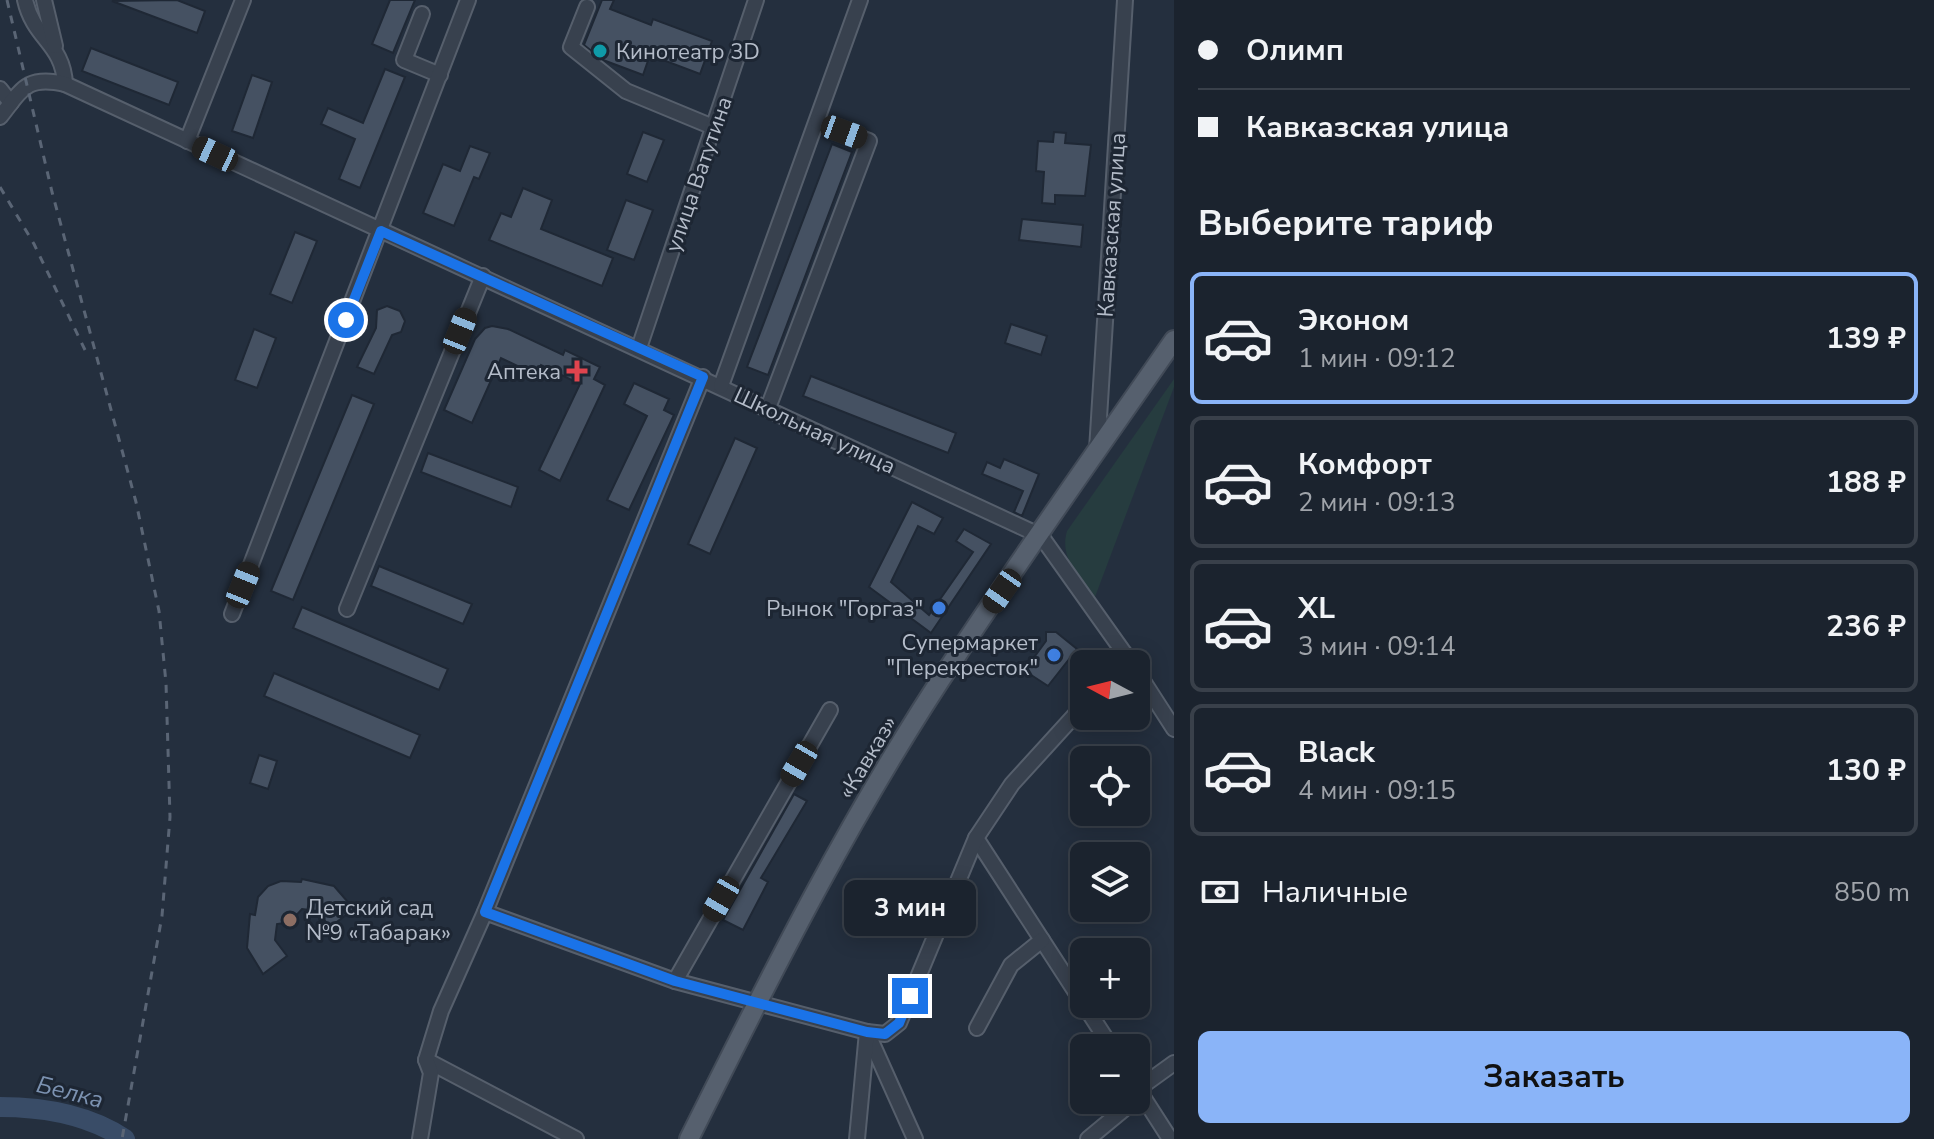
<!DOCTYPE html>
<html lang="ru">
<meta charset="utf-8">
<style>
body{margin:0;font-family:"Nunito Sans",sans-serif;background:#242b36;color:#f1f3f6;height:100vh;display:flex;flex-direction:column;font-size:30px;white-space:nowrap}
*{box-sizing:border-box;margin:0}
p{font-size:26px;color:#a0a4aa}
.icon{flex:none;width:44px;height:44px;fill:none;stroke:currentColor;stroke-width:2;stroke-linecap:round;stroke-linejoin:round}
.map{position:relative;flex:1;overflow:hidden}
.panel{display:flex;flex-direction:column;background:#1b232e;width:760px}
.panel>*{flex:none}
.banner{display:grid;align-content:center;height:176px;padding:0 24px;background:#1b232e}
.needle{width:52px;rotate:277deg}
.buttons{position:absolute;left:1070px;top:650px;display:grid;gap:16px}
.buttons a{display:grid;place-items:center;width:80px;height:80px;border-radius:12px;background:#1b232e;box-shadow:0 4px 20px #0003,0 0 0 2px #39404a;font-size:40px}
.end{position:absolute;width:36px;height:36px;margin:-18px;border:10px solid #1a73e8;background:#fff;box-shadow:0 0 0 4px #fff}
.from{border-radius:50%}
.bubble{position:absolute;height:56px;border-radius:12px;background:#1b232e;box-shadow:0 4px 20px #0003,0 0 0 2px #39404a;font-size:26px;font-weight:700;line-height:56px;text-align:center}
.car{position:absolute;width:24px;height:48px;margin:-24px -12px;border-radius:10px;box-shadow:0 0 6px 2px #0007;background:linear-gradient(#222 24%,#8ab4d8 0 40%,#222 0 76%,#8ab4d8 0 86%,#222 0)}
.banner b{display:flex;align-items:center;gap:28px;height:76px;font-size:30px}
.banner b+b{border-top:2px solid #39404a}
.banner i{width:20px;height:20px;background:#f1f3f6}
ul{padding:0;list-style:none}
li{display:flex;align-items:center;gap:24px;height:132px;margin:0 16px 12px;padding:0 8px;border:4px solid #39404a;border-radius:12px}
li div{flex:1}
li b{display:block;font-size:30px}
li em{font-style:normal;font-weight:700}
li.current{border-color:#8ab4f8}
li>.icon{width:72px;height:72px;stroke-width:1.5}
h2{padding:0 24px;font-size:36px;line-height:96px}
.pay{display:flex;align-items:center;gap:20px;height:88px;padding:0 24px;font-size:30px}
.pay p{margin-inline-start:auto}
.cta{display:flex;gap:16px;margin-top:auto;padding:16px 24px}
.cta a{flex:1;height:92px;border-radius:12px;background:#8ab4f8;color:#111;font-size:32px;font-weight:700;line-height:92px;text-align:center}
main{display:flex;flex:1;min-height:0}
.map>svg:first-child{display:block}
.green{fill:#263c3f}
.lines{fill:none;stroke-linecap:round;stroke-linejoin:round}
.river{stroke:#394c67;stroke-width:20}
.building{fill:#455162;stroke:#1f2835;stroke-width:2}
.minor-casing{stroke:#565f6c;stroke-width:18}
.major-casing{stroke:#414a57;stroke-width:22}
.minor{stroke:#38414e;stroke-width:14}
.major{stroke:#56606e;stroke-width:18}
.rail{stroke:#5a6575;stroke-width:3;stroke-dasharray:8 8;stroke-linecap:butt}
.route{stroke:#1a73e8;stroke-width:10}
.culture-dot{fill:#0f9aa8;stroke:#1d2633;stroke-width:3}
.health-dot{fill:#e0444e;stroke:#1d2633;stroke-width:3}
.shop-dot{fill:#3f7fe0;stroke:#1d2633;stroke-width:3}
.education-dot{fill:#8d6e63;stroke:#1d2633;stroke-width:3}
.labels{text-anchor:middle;stroke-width:6;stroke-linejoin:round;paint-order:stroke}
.poi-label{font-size:22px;fill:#b4bcc9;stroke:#1d2633;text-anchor:end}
.street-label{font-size:22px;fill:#b4bcc9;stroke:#1d2633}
.water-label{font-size:24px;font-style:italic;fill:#7c92b1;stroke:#1d2633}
</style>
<main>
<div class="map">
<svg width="1174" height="1139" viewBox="0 0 1174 1139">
<rect width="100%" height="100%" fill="#242f3e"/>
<path class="green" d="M1174,379V387L1095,597C1079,576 1059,558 1067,531Z"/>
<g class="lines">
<path class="river" d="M0,1107C43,1107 89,1115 125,1139"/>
</g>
<g class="building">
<path d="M177,0L205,11L197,33L112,1Z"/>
<path d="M390,0H415L393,53L372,44Z"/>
<path d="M602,0H614L610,9L651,25L653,19L712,41L700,74L650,55L643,75L603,60L584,45Z"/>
<path d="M91,48L178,82L169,105L82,71Z"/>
<path d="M385,69L405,77L360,188L339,179L355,139L321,124L328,108L363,123Z"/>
<path d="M252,75L272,82L253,138L232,131Z"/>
<path d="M643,132L664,140L647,182L627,174Z"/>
<path d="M1054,132L1066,133L1065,143L1091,145L1085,196L1055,195V204L1042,203L1044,172L1036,171L1038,141L1053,142Z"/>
<path d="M832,144L852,152L768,375L747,367Z"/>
<path d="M470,146L490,153L479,179L474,177L454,226L423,213L443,164L460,171Z"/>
<path d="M523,188L552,200L541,229L613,258L602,286L489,240L501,213L511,217Z"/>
<path d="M626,200L653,210L634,260L607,250Z"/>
<path d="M1022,219L1083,225L1081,247L1019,240Z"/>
<path d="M295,232L317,241L292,303L270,294Z"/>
<path d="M387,306L400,311L405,321L401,332L392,335L374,374L357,367L376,328L377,310Z"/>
<path d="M1011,324L1047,336L1041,355L1005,343Z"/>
<path d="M492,326L508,329L563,355L565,350L600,367L594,379L605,385L560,481L539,470L580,384L541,365L536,375L501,358L472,423L444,410L475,339L485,328Z"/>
<path d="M254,329L276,338L257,388L235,380Z"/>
<path d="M811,376L956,433L948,453L803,396Z"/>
<path d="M634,383L669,399L664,410L674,415L629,510L607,500L647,416L624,404Z"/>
<path d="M352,395L374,404L293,600L271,591Z"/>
<path d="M735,438L757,448L710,554L688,544Z"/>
<path d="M428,453L518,487L511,507L421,472Z"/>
<path d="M1004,459L1039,474L1022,516L1014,512L1023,491L982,474L987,462L1000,468Z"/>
<path d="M912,502L943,518L934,534L918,526L891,582L929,615L973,552L956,541L964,529L991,544L931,633L869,587Z"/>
<path d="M379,566L472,604L463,624L371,586Z"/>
<path d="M302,607L448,669L439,690L293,628Z"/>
<path d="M1046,632H1056L1077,649L1048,686L1025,671L1023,662L1032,660L1046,641Z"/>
<path d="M274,673L420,735L410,758L264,696Z"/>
<path d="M259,755L277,761L268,789L250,783Z"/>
<path d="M794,794L807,801L761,878L768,882L743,930L723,920Z"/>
<path d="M302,879L334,886L354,909L330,927L317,911L302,909L290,922L277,924L275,940L287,956L263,974L247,948L250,914L255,915L258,897L268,886L281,881L301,882Z"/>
</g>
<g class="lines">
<g class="minor-casing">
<g id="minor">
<path d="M25,0C34,40 63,43 65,84"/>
<path d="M44,0L55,46"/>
<path d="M587,7L571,47L626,91L713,127"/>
<path d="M422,14L404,60L440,75"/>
<path d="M0,89L11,103"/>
<path d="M0,117C22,89 27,75 65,84L1041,536L1132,664"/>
<path d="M187,141L243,0"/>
<path d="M639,348L756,0"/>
<path d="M721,386L860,0"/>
<path d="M768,408L869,141L818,122"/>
<path d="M1097,450L1125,0"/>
<path d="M347,609L483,276"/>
<path d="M232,614L468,0"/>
<path d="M1136,670L1174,729"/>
<path d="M976,838L1112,1048"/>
<path d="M485,912L675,981L867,1032L915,1139"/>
<path d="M675,981L830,710"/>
<path d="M977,1028L1011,965L1042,940"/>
<path d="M426,1060L576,1139"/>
<path d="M1136,1086L1170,1139"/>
<path d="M1138,1089L1174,1063"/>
<path d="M420,1139L431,1073L426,1060L441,1011L485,912L703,377"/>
<path d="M857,1139L867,1032L885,1034L899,1023L976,838L1012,784L1084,705"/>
<path d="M1088,1139L1135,1100"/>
</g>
</g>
<g class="major-casing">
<path id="major" d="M689,1139C771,974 854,808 957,655C1027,549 1101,445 1174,340"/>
</g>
<use href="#minor" class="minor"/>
<use href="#major" class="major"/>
<g class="rail">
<path d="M7,0L52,192L136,502L159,611L166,683L170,817L162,916L122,1139"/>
<path d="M0,187L34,244L86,352"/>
</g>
</g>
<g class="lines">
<path class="route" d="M346,320L381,231L703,377L485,912L675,981L867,1032L885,1034L899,1023L910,996"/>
</g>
<circle class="culture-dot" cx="600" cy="51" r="8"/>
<path class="health-dot" d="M573 359h8v8h8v8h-8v8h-8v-8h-8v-8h8z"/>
<g class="shop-dot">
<circle cx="939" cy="608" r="8"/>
<circle cx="1054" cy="655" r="8"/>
</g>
<circle class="education-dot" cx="290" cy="920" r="8"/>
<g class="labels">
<g class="poi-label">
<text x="616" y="59" text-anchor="start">Кинотеатр 3D</text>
<text x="561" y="379">Аптека</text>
<text x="923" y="616">Рынок "Горгаз"</text>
<text x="1038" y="650">Супермаркет<tspan x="1038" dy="25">"Перекресток"</tspan></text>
<text x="306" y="915" text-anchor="start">Детский сад<tspan x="306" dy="25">№9 «Табарак»</tspan></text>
</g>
<g class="street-label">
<text transform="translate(698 174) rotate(-71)" y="8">улица Ватутина</text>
<text transform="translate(1111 225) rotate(-86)" y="8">Кавказская улица</text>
<text transform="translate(815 430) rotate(25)" y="8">Школьная улица</text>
<text transform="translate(867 757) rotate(-59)" y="8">«Кавказ»</text>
</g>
<g class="water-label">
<text transform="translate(70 1092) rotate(14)" y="8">Белка</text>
</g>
</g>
</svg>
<div class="buttons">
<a><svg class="needle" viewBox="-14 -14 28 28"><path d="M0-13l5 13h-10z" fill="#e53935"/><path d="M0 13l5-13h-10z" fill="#a0a4aa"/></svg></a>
<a><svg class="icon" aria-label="locate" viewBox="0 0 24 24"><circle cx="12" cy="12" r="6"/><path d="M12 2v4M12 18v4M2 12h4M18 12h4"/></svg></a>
<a><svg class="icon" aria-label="layers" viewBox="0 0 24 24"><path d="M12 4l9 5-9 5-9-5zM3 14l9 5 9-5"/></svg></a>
<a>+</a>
<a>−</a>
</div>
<i class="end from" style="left:346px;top:320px"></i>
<i class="end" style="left:910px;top:996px"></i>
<div class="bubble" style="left:844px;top:880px;width:132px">3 мин</div>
<i class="car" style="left:844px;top:132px;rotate:110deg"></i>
<i class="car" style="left:215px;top:154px;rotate:295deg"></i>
<i class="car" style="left:460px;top:331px;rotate:22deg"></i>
<i class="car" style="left:243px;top:585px;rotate:22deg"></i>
<i class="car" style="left:1002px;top:591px;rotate:215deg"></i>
<i class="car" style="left:799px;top:764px;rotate:210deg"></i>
<i class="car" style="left:721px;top:899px;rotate:210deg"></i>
</div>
<section class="panel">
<div class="banner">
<b><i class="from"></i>Олимп</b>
<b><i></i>Кавказская улица</b>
</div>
<h2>Выберите тариф</h2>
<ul>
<li class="current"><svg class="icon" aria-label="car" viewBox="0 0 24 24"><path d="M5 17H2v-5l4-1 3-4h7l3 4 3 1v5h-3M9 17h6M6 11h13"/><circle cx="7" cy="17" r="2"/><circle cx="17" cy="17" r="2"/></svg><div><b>Эконом</b><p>1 мин · 09:12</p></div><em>139 ₽</em></li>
<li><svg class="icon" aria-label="car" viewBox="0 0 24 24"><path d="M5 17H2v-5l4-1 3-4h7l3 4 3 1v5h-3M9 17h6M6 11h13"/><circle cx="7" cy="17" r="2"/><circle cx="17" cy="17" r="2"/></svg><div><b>Комфорт</b><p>2 мин · 09:13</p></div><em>188 ₽</em></li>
<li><svg class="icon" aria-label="car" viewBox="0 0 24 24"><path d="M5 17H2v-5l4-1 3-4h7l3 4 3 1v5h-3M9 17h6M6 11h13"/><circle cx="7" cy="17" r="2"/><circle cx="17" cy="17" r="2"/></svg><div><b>XL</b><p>3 мин · 09:14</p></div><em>236 ₽</em></li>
<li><svg class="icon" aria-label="car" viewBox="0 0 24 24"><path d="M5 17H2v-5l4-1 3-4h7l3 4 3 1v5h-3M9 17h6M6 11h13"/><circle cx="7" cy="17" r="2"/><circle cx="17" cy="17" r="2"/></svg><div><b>Black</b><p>4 мин · 09:15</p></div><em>130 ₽</em></li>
</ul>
<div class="pay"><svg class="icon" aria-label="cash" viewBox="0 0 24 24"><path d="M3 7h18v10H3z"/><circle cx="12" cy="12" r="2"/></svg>Наличные<p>850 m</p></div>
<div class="cta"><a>Заказать</a></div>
</section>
</main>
